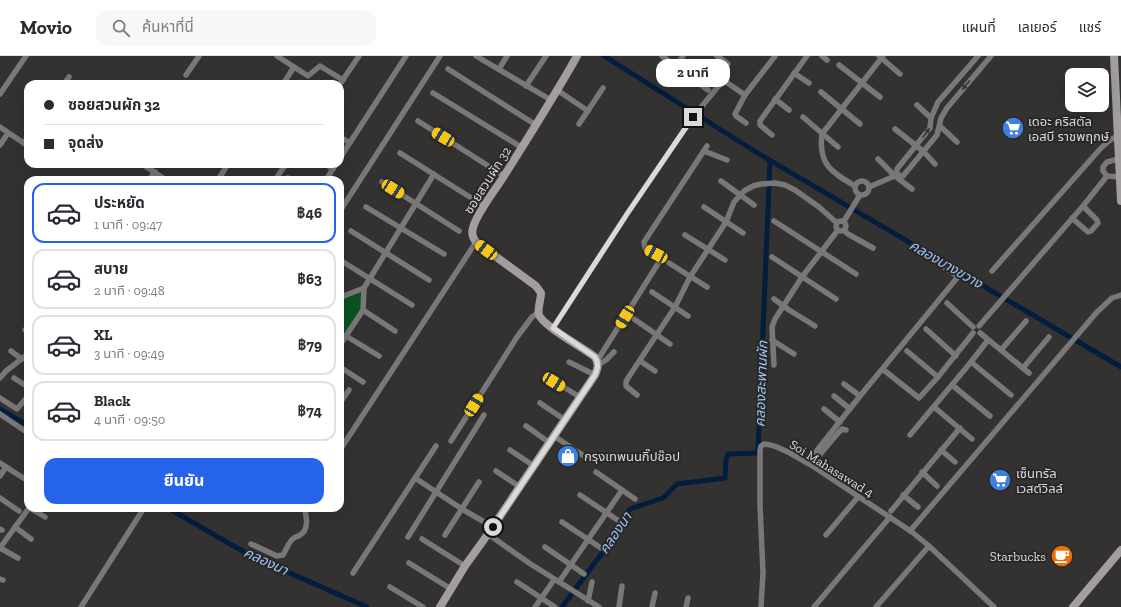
<!DOCTYPE html>
<html lang="th">
<meta charset="utf-8">
<style>
body{margin:0;font-family:"Zilla Slab","Noto Sans Thai",serif;background:#f7f7f7;color:#2b2b33;height:100vh;display:flex;flex-direction:column;font-size:15px;white-space:nowrap}
*{box-sizing:border-box;margin:0}
p{font-size:13px;color:#7c7c81}
.icon{flex:none;width:22px;height:22px;fill:none;stroke:currentColor;stroke-width:2;stroke-linecap:round;stroke-linejoin:round}
.map{position:relative;flex:1;overflow:hidden}
.side{position:absolute;left:24px;top:120px;width:320px;height:336px;display:flex;flex-direction:column;background:#fff;border-radius:12px;box-shadow:0 4px 16px #0002}
.side>*{flex:none}
.hud{position:absolute;left:24px;top:24px;width:320px;height:88px;border-radius:12px;box-shadow:0 4px 16px #0002;display:grid;align-content:center;height:88px;padding:0 20px;background:#fff}
.controls{position:absolute;left:1065px;top:12px;display:grid;gap:8px}
.controls a{display:grid;place-items:center;width:44px;height:44px;border-radius:8px;background:#fff;box-shadow:0 4px 16px #0002;font-size:20px}
.end{position:absolute;width:18px;height:18px;margin:-9px;border:5px solid #dcdad9;background:#111;box-shadow:0 0 0 2px #111}
.from{border-radius:50%}
.bubble{position:absolute;height:28px;border-radius:12px;background:#fff;box-shadow:0 4px 16px #0002;font-size:13px;font-weight:700;line-height:28px;text-align:center}
.car{position:absolute;width:12px;height:24px;margin:-12px -6px;border-radius:5px;box-shadow:0 0 3px 1px #0007;background:linear-gradient(#f5c518 24%,#345 0 40%,#f5c518 0 76%,#345 0 86%,#f5c518 0)}
.hud b{display:flex;align-items:center;gap:14px;height:38px;font-size:15px}
.hud b+b{border-top:1px solid #e1e1e2}
.hud i{width:10px;height:10px;background:#2b2b33}
ul{padding:7px 0 0;list-style:none}
li{display:flex;align-items:center;gap:12px;height:60px;margin:0 8px 6px;padding:0 12px;border:2px solid #e1e1e2;border-radius:12px}
li div{flex:1}
li b{display:block;font-size:15px}
li em{font-style:normal;font-weight:700}
li.on{border-color:#2563eb}
li>.icon{width:36px;height:36px;stroke-width:1.5}
.cta{display:flex;gap:8px;margin-top:auto;padding:8px 20px}
.cta a{flex:1;height:46px;border-radius:12px;background:#2563eb;color:#fff;font-size:16px;font-weight:700;line-height:46px;text-align:center}
header{display:flex;align-items:center;gap:24px;box-sizing:border-box;height:56px;padding:0 20px;background:#fff;border-bottom:1px solid #e1e1e2}
header strong{font-size:19px}
nav{display:flex;gap:22px;margin-inline-start:auto;font-size:14px}
.search{width:280px;height:36px;background:#f7f7f7;display:flex;align-items:center;gap:10px;box-sizing:border-box;padding:0 14px;border-radius:12px;color:#7c7c81;font-size:15px}
.map>svg:first-child{display:block}
.green{fill:#09521e}
.lines{fill:none;stroke-linecap:round;stroke-linejoin:round}
.canal{stroke:#021d3d;stroke-width:5}
.street{stroke:#797777;stroke-width:5.5}
.secondary{stroke:#a19e9d;stroke-width:8}
.oneway{fill:#3a3836}
.route{stroke:#dcdad9;stroke-width:5}
.labels{text-anchor:middle;stroke-width:4;stroke-linejoin:round;paint-order:stroke}
.poi-label{font-size:13px;fill:#dcdad9;stroke:#2a2826;text-anchor:start}
.street-label{font-size:13px;fill:#dcdad9;stroke:#2a2826}
.water-label{font-size:14px;font-style:italic;fill:#9bc4fa;stroke:#2a2826}
</style>
<header>
<strong>Movio</strong>
<div class="search"><svg class="icon" aria-label="search" viewBox="0 0 24 24"><circle cx="10" cy="10" r="6"/><path d="M15 15l6 6"/></svg>ค้นหาที่นี่</div>
<nav><a>แผนที่</a><a>เลเยอร์</a><a>แชร์</a></nav>
</header>
<div class="map">
<svg width="1121" height="551" viewBox="0 0 1121 551">
<rect width="100%" height="100%" fill="#343230"/>
<path class="green" d="M364,232L363,254L340,289V243Z"/>
<g class="lines">
<g class="canal">
<path d="M604,0L756,96L1121,311"/>
<path d="M0,353L28,370"/>
<path d="M758,395L770,105"/>
<path d="M168,452L251,500L367,551"/>
<path d="M562,551L602,497L630,453L663,442L677,428L725,422L726,403L728,398L758,397"/>
</g>
<g class="street">
<path d="M277,0L308,20L320,10L343,24"/>
<path d="M476,0L551,44"/>
<path d="M662,0L708,34"/>
<path d="M717,0L728,8"/>
<path d="M822,0L827,4"/>
<path d="M879,0L900,18"/>
<path d="M839,9L880,41"/>
<path d="M676,10L683,0"/>
<path d="M448,13L536,69"/>
<path d="M499,13L507,0"/>
<path d="M794,17L809,27"/>
<path d="M186,19L199,0"/>
<path d="M64,28L69,21"/>
<path d="M283,28L294,11"/>
<path d="M340,28L359,0"/>
<path d="M526,30L546,0"/>
<path d="M557,34L588,55"/>
<path d="M821,36L860,68"/>
<path d="M433,37L521,91"/>
<path d="M0,38L26,0"/>
<path d="M745,39L735,58L736,60L746,67"/>
<path d="M775,43L789,54"/>
<path d="M917,49L931,62"/>
<path d="M803,61L838,91"/>
<path d="M418,65L504,120"/>
<path d="M579,68L603,32"/>
<path d="M940,70L957,86"/>
<path d="M0,71L28,90"/>
<path d="M895,73L924,96L935,108"/>
<path d="M772,79L760,69V65L807,0"/>
<path d="M340,81L350,87"/>
<path d="M24,87L28,80"/>
<path d="M0,89L8,77"/>
<path d="M704,95L727,104"/>
<path d="M400,97L484,150"/>
<path d="M340,102L406,0"/>
<path d="M878,103L895,120L912,133"/>
<path d="M1119,103L1107,106L1103,111V115L1107,120L1120,121"/>
<path d="M142,108L166,124"/>
<path d="M326,108L333,113"/>
<path d="M897,119V113L930,72L931,62L938,46L978,0"/>
<path d="M288,122L291,124"/>
<path d="M149,124L155,116"/>
<path d="M218,124L228,108"/>
<path d="M275,124L286,108"/>
<path d="M326,124L336,108"/>
<circle cx="862" cy="132" r="7"/>
<path d="M721,125L754,149"/>
<path d="M382,126L459,175"/>
<path d="M855,130C831,116 818,108 822,78L883,0"/>
<path d="M869,131L897,119L903,120L937,79L941,62L947,52L991,0"/>
<path d="M366,151L444,198"/>
<path d="M704,151L743,177"/>
<path d="M340,155L440,0"/>
<path d="M1072,162L1088,176L1091,175L1098,167L1097,164L1083,150"/>
<circle cx="841" cy="170" r="5"/>
<path d="M774,165L856,218"/>
<path d="M844,165L860,139"/>
<path d="M844,174L848,178L873,192"/>
<path d="M351,175L429,224"/>
<path d="M685,179L725,204"/>
<path d="M772,201L836,243"/>
<path d="M340,204L412,249"/>
<path d="M669,207L707,231"/>
<path d="M992,215L1101,92L1110,84L1118,80"/>
<path d="M652,236L688,260"/>
<path d="M340,243L341,241L364,232"/>
<path d="M774,243L789,254L815,270"/>
<path d="M947,247L973,271"/>
<path d="M363,254L395,275"/>
<path d="M634,263L670,288"/>
<path d="M979,270L1083,150L1107,120"/>
<path d="M553,272L627,158L693,61L721,27L724,25L726,26L745,39L775,0"/>
<path d="M926,273L956,300"/>
<path d="M25,274L28,276"/>
<path d="M980,277L1029,317"/>
<path d="M346,280L379,300"/>
<path d="M772,284L794,298"/>
<path d="M340,289L363,254L364,232L434,118"/>
<path d="M1001,294L1026,265"/>
<path d="M11,295L22,303"/>
<path d="M907,295L938,321"/>
<path d="M597,305L659,206V200L645,192L644,186L707,90"/>
<path d="M640,305L655,315"/>
<path d="M569,306L595,319"/>
<path d="M971,306L1011,339"/>
<path d="M598,309L606,304L614,296"/>
<path d="M774,309L772,271L775,263L802,221L838,174"/>
<path d="M340,311L363,326"/>
<path d="M1023,312L1049,281"/>
<path d="M885,315L919,342L938,321L973,277"/>
<path d="M0,322L6,315L28,298"/>
<path d="M14,322L28,331"/>
<path d="M555,326L580,341"/>
<path d="M952,329L990,360"/>
<path d="M637,339L626,330V326L628,322L675,251L690,221L726,166L734,146L744,135L753,130L761,128L775,127L785,129L795,134L819,151L837,167"/>
<path d="M834,340L850,353"/>
<path d="M860,340L957,222V220L941,209"/>
<path d="M0,342L17,353L28,340"/>
<path d="M340,347L349,334"/>
<path d="M540,347L565,364"/>
<path d="M934,351L972,383"/>
<path d="M824,353L840,366"/>
<path d="M0,358L28,377"/>
<path d="M526,370L550,387"/>
<path d="M910,379L971,306L988,284"/>
<path d="M554,380L584,400"/>
<path d="M451,385L517,281L532,261L539,256"/>
<path d="M340,394L476,186"/>
<path d="M510,394L534,410"/>
<path d="M941,394L955,406"/>
<path d="M0,407L28,425"/>
<path d="M807,407L860,340L844,328"/>
<path d="M811,409L838,377L842,373L846,374"/>
<path d="M496,415L520,431"/>
<path d="M596,416L635,443"/>
<path d="M922,416L937,430"/>
<path d="M0,420L6,411"/>
<path d="M415,422L462,453L493,471"/>
<path d="M580,439L619,465"/>
<path d="M903,439L918,451"/>
<path d="M0,442L19,455"/>
<path d="M30,452L45,461"/>
<path d="M220,452H222"/>
<path d="M891,455L960,372"/>
<path d="M562,466L601,492"/>
<path d="M15,471L31,483"/>
<path d="M0,473L2,474"/>
<path d="M910,475L1097,256L1112,242L1121,239"/>
<path d="M488,478L529,507L599,551"/>
<path d="M445,479L479,426"/>
<path d="M826,479L858,441"/>
<path d="M408,481L484,359"/>
<path d="M422,483L465,510"/>
<path d="M251,488L277,500L283,499C286,494 289,485 294,482C296,480 298,481 300,479C309,474 307,460 304,452"/>
<path d="M545,491L584,518"/>
<path d="M0,492L29,452"/>
<path d="M0,492L18,502"/>
<path d="M409,507L451,533"/>
<path d="M353,517L436,390"/>
<path d="M0,523L3,524"/>
<path d="M517,526L555,551"/>
<path d="M559,526L622,434"/>
<path d="M390,531L423,551"/>
<path d="M588,545L592,526"/>
<path d="M81,551L144,452"/>
<path d="M535,551L554,524"/>
<path d="M619,551L622,530"/>
<path d="M652,551L655,537"/>
<path d="M686,551L688,542"/>
<path d="M761,551L763,517L760,449V394L761,390L764,388C779,389 798,402 811,409L912,476L929,490L994,551"/>
<path d="M814,551L890,461"/>
<path d="M876,551L929,490"/>
</g>
<g class="secondary">
<path d="M1114,0L1121,145"/>
<path d="M440,551L465,510L488,478L595,319C598,312 599,308 595,301C584,292 543,270 539,259C537,253 541,244 541,237L536,230L476,186C473,182 471,178 473,172C476,158 496,133 504,120C529,80 554,41 577,0"/>
<path d="M1073,551L1121,494"/>
</g>
</g>
<defs><path id="oneway-solid" d="M-6-.8H1V-3.2L6.5 0L1 3.2V.8H-6Z"/></defs>
<g class="oneway">
<use href="#oneway-solid" transform="translate(966 29) rotate(131)"/>
<use href="#oneway-solid" transform="translate(926 77) rotate(-54)"/>
</g>
<g class="lines">
<path class="route" d="M493,471L595,319C598,312 599,308 595,301L553,272L627,158L693,61"/>
</g>
<defs>
<g id="supermarket-disc" transform="scale(1.15)"><circle r="9.5" fill="#3f7fe0" stroke="#2a2826"/><path d="M-6-5.5h2.5l.6 2H6L4.5 2H-2.5L-4.4-4H-6ZM-1.5 3.2a1.3 1.3 0 1 0 .1 0ZM3 3.2a1.3 1.3 0 1 0 .1 0Z" fill="#fff"/></g>
<g id="shop-disc" transform="scale(1.15)"><circle r="9.5" fill="#3f7fe0" stroke="#2a2826"/><path d="M-5-2.5h2.3a2.7 3.5 0 0 1 5.4 0H5L5.5 6h-11ZM-1.5-2.5h3a1.5 2.3 0 0 0-3 0Z" fill="#fff"/></g>
<g id="cafe-disc" transform="scale(1.15)"><circle r="9.5" fill="#e8710a" stroke="#2a2826"/><path d="M-5.5-4.5H6V0H3Q3 3.5 0 3.5H-2.5Q-5.5 3.5-5.5 0ZM3-3.2v2h1.7v-2ZM-6 4.5H4V6H-6Z" fill="#fff"/></g>
</defs>
<g fill-rule="evenodd">
<use href="#supermarket-disc" x="1013" y="72"/>
<use href="#shop-disc" x="568" y="400"/>
<use href="#supermarket-disc" x="1000" y="424"/>
<use href="#cafe-disc" x="1062" y="500"/>
</g>
<g class="labels">
<g class="poi-label">
<text x="1028" y="70">เดอะ คริสตัล<tspan x="1028" dy="15">เอสบี ราชพฤกษ์</tspan></text>
<text x="584" y="405">กรุงเทพนนกิ๊ปช๊อป</text>
<text x="1016" y="422">เซ็นทรัล<tspan x="1016" dy="15">เวสต์วิลล์</tspan></text>
<text x="1046" y="505" text-anchor="end">Starbucks</text>
</g>
<g class="street-label">
<text transform="translate(487 124) rotate(-58)" y="5">ซอยสวนผัก 32</text>
<text transform="translate(832 412) rotate(32)" y="5">Soi Mahasawad 4</text>
</g>
<g class="water-label">
<text transform="translate(946 208) rotate(30)" y="5">คลองบางขวาง</text>
<text transform="translate(761 328) rotate(-88)" y="5">คลองสะพานผัก</text>
<text transform="translate(615 477) rotate(-56)" y="5">คลองนา</text>
<text transform="translate(266 505) rotate(25)" y="5">คลองนา</text>
</g>
</g>
</svg>
<div class="controls">
<a><svg class="icon" aria-label="layers" viewBox="0 0 24 24"><path d="M12 4l9 5-9 5-9-5zM3 14l9 5 9-5"/></svg></a>
</div>
<i class="end from" style="left:493px;top:471px"></i>
<i class="end" style="left:693px;top:61px"></i>
<div class="bubble" style="left:656px;top:3px;width:74px">2 นาที</div>
<i class="car" style="left:443px;top:81px;rotate:302deg"></i>
<i class="car" style="left:393px;top:133px;rotate:122deg"></i>
<i class="car" style="left:486px;top:194px;rotate:307deg"></i>
<i class="car" style="left:656px;top:198px;rotate:298deg"></i>
<i class="car" style="left:625px;top:261px;rotate:211deg"></i>
<i class="car" style="left:554px;top:326px;rotate:122deg"></i>
<i class="car" style="left:474px;top:349px;rotate:32deg"></i>
<div class="hud">
<b><i class="from"></i>ซอยสวนผัก 32</b>
<b><i></i>จุดส่ง</b>
</div>
<section class="side">
<ul>
<li class="on"><svg class="icon" aria-label="car" viewBox="0 0 24 24"><path d="M5 17H2v-5l4-1 3-4h7l3 4 3 1v5h-3M9 17h6M6 11h13"/><circle cx="7" cy="17" r="2"/><circle cx="17" cy="17" r="2"/></svg><div><b>ประหยัด</b><p>1 นาที · 09:47</p></div><em>฿46</em></li>
<li><svg class="icon" aria-label="car" viewBox="0 0 24 24"><path d="M5 17H2v-5l4-1 3-4h7l3 4 3 1v5h-3M9 17h6M6 11h13"/><circle cx="7" cy="17" r="2"/><circle cx="17" cy="17" r="2"/></svg><div><b>สบาย</b><p>2 นาที · 09:48</p></div><em>฿63</em></li>
<li><svg class="icon" aria-label="car" viewBox="0 0 24 24"><path d="M5 17H2v-5l4-1 3-4h7l3 4 3 1v5h-3M9 17h6M6 11h13"/><circle cx="7" cy="17" r="2"/><circle cx="17" cy="17" r="2"/></svg><div><b>XL</b><p>3 นาที · 09:49</p></div><em>฿79</em></li>
<li><svg class="icon" aria-label="car" viewBox="0 0 24 24"><path d="M5 17H2v-5l4-1 3-4h7l3 4 3 1v5h-3M9 17h6M6 11h13"/><circle cx="7" cy="17" r="2"/><circle cx="17" cy="17" r="2"/></svg><div><b>Black</b><p>4 นาที · 09:50</p></div><em>฿74</em></li>
</ul>
<div class="cta"><a>ยืนยัน</a></div>
</section>
</div>
